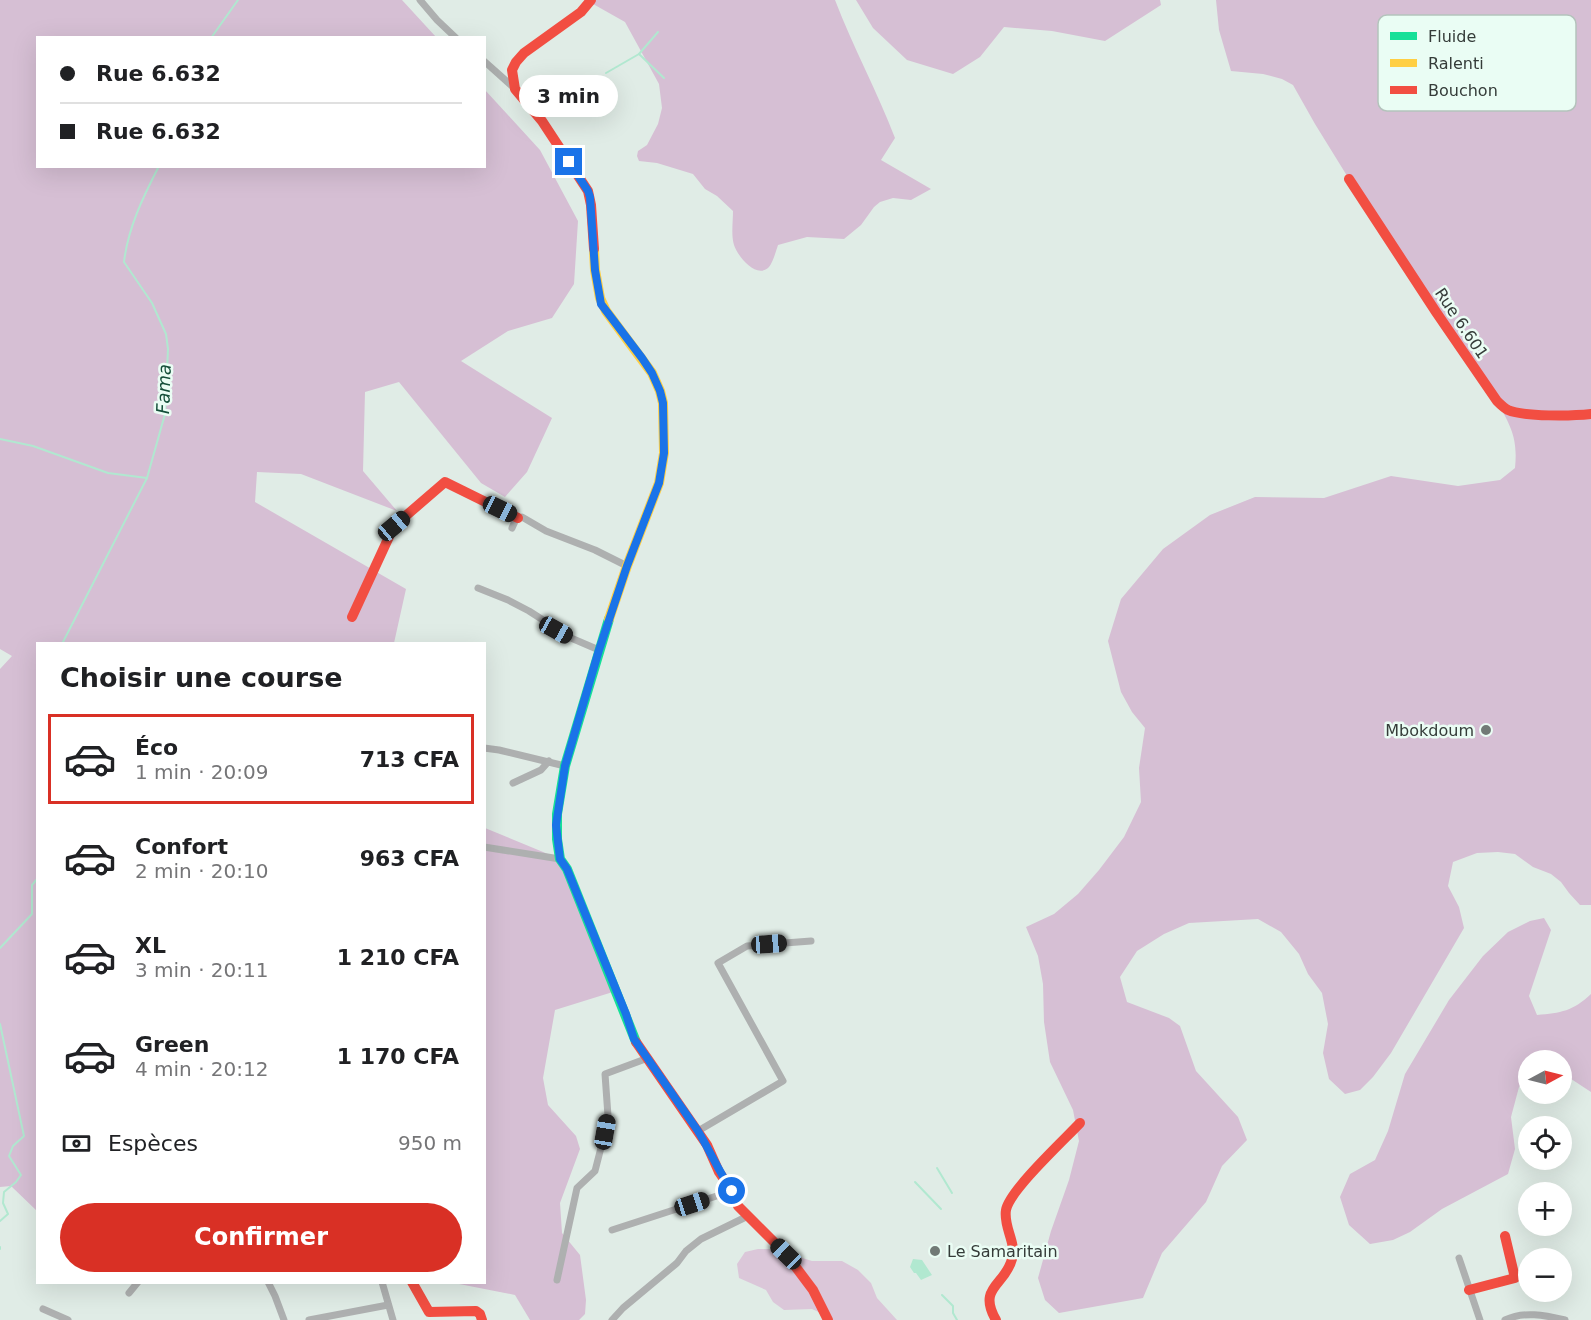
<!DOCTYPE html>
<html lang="fr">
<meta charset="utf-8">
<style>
body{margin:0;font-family:"DejaVu Sans",sans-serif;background:#f2f2f2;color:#202124;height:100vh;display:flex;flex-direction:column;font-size:22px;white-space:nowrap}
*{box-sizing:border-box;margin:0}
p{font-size:20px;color:#757577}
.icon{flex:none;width:33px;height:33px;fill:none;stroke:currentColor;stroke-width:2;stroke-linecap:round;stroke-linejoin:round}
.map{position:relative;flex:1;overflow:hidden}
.drawer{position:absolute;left:36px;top:642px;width:450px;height:642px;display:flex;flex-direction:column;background:#fff;border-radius:0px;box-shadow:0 6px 24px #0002}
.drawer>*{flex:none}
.top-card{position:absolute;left:36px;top:36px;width:450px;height:132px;border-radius:0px;box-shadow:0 6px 24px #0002;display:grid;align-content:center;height:132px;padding:0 24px;background:#fff}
.needle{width:39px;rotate:83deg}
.tools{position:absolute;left:1518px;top:1050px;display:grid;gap:12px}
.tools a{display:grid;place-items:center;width:54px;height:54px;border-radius:50%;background:#fff;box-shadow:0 6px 24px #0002;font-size:30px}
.end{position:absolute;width:27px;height:27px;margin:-14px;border:8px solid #1a73e8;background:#fff;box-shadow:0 0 0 3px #fff}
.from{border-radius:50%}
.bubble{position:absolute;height:42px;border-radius:21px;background:#fff;box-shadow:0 6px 24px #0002;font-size:20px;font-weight:800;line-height:42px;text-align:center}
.car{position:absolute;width:18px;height:36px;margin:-18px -9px;border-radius:8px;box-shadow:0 0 4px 2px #0007;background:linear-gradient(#222 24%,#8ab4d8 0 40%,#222 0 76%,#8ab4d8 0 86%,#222 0)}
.top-card b{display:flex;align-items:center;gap:21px;height:57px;font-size:22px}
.top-card b+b{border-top:2px solid #e0e0e0}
.top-card i{width:15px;height:15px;background:#202124}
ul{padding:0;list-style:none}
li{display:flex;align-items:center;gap:18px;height:90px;margin:0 12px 9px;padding:0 12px;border:3px solid transparent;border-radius:0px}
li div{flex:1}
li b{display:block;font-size:22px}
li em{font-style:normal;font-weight:800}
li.current{border-color:#d93025}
li>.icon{width:54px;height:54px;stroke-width:1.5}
h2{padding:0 24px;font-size:27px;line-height:72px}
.pay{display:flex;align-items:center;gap:15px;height:66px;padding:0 24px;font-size:22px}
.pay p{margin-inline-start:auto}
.action{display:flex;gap:12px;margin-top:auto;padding:12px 24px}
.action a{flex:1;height:69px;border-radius:36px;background:#d93025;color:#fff;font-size:24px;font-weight:800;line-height:69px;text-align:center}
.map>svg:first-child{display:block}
.green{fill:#dbc7d9}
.forest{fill:#d6bfd4}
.water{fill:#b1e8d0}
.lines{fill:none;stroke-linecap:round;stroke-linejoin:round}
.stream{stroke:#b1e8d0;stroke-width:2}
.street{stroke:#aeb0b0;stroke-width:7}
.fast{stroke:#16e098;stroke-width:10}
.slow{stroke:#ffcf43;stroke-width:10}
.jam{stroke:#f24e42;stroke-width:10}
.route{stroke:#1a73e8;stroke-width:8}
.poi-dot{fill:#717a76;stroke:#eafdf4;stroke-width:2}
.labels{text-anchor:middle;stroke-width:5;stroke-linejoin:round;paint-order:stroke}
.street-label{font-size:16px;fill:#353c39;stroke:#eafdf4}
.poi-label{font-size:16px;fill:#353c39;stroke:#eafdf4;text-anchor:end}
.water-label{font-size:18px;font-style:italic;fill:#144e39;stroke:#eafdf4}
.key{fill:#eafdf4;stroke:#b4c3bc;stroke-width:1.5}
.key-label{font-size:16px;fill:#353c39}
</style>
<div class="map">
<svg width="1591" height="1320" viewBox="0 0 1591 1320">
<rect width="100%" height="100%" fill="#e0ece6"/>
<path class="green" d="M758,1249H773L812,1261H842L858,1270L871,1283L877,1298L897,1320H828L825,1315L812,1309L784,1310L773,1302L766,1290L739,1278L737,1264L745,1252Z"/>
<g class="forest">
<path d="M0,0H402L436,37L38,38V166H484L485,90L540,150L578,221L574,284L552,318L508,331L461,361L552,418L527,472L505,497L481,483L399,382L365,392L363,471L397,511L301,474L257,472L255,502L406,589L394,643L38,644L37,1211L11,1186L0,1187V669L12,656L0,649Z"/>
<path d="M586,0H835C853,47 877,91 895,138L881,160L931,189L911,200L893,198L880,202L874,207L861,225L844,239L807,237L778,245C776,251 773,262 769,267C756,280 737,255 734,245C731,235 733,222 733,211L717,196L705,189L693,174L657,163L639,161L637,156L638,151L647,145L658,124L662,108L659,84L625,22Z"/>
<path d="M856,0H1160L1161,5L1105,41L1052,31L1004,27L980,57L953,74L907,60L873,28Z"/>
<path d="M1216,0H1591V905H1580L1569,893L1561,882L1551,874L1533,867L1515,854L1498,852L1477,853L1453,862L1448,886L1459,907L1464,928L1391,1053L1373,1077L1360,1090L1345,1094L1329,1079L1323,1053L1328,1024L1322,993L1308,974L1299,954L1281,932L1258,919L1189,923L1164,934L1137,951L1120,977L1127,1002L1169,1018L1180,1026L1196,1071L1238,1117L1247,1140L1222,1166L1206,1202L1162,1253L1143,1298L1059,1313L1045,1300L1038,1278L1051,1231L1069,1180L1079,1141L1073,1110L1050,1062L1044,1022L1043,984L1038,956L1026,927L1054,914L1078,894L1099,870L1124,837L1141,802L1139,768L1145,728L1132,712L1121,692L1108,641L1121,599L1163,549L1210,515L1255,497L1324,498L1391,476L1458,486L1500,480L1515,468C1518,438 1511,427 1497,401L1349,179L1315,124L1293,85L1282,79L1263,74L1231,71L1219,30Z"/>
<path d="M485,828L560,859L616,991L555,1010L543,1078L548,1105L576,1136L580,1149L560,1203L562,1233L580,1255L586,1300L585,1314L579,1320H530L515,1295L454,1283L484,1282Z"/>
<path d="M1544,918L1551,930L1529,996L1537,1015C1561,1013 1573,1011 1591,994V1092L1562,1073V1060H1528V1077L1519,1087L1511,1117L1515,1149L1508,1174L1442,1209L1410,1232L1393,1240L1370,1244L1349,1225L1340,1197L1350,1174L1375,1160L1388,1131L1405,1074L1449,1000L1483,956L1508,932L1530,921Z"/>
</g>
<path class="water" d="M913,1259L922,1260L932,1275L921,1280L916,1273H914L910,1267Z"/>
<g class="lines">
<g class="stream">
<path d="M211,38L238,0"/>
<path d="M639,54L664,78"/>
<path d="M606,73L639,54L658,32"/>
<path d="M0,439L33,446L108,473L147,478"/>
<path d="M62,644L147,478L165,414L168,349L166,334L152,303L124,262C128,228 143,197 159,166"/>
<path d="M0,948L32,914V885L38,878"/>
<path d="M0,1024L24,1136L13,1146L9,1156L21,1175L16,1182L4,1192L3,1203L8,1214L0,1221"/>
<path d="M937,1168L952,1193"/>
<path d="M915,1182L941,1209"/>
<path d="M0,1247V1249"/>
<path d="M942,1295L953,1306V1313L957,1320"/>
</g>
<g class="street">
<path d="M420,0L437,20L456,38"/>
<path d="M484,61L513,87"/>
<path d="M512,528L516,519L522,517L546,531L595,550L627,566"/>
<path d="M478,588L508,600L529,611L571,638L599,650"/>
<path d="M484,748L499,750L565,766"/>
<path d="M513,783L541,770L549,761"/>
<path d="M484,847L560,859"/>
<path d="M698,1131L783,1081L718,963L747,946L811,941"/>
<path d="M612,1230L732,1191"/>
<path d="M1459,1258L1480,1320"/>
<path d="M557,1280L577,1188L595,1171L605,1132L608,1116L605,1074L648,1058"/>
<path d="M268,1282L275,1296L284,1320"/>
<path d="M382,1282L393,1320"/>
<path d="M129,1293L138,1282"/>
<path d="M43,1309L68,1320"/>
<path d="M309,1320L388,1305"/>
<path d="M612,1320L623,1308L677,1263L686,1251L701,1239L748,1216"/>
<path d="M1505,1320C1524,1311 1544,1315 1565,1320"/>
</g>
<path class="fast" d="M609,619L565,766L557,814V839L560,859L567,869L636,1042"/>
<path class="slow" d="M594,249L595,270L600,298L606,311L652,373L660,391L663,403L664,453L659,483L627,566L609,619"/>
<g class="jam">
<path d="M591,0L581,12L524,53L516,62L512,70L515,89L542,121L588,191L591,205L594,249"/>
<path d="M1349,179L1436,312L1497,401C1500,404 1504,408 1508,410C1524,417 1573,416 1591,414"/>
<path d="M352,617L394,526L445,482L518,518"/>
<path d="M636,1042L707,1145L719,1172L732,1191L738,1206L786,1254L813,1290L828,1320"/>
<path d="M412,1282L429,1312L476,1311L480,1314L482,1320"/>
<path d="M1469,1290L1515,1278L1505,1236"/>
<path d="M996,1320C977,1287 1005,1286 1012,1259C1017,1243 1003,1227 1006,1210C1009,1191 1064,1140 1080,1123"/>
</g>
</g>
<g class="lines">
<path class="route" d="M569,162L588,191L590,197L595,270L601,304L642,358L652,373L660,391L663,403L664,453L659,483L627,566L599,650L565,766L556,825L560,859L567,869L626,1014L634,1039L698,1131C710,1151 719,1172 732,1191"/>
</g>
<g class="poi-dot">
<circle cx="1486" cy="730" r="6"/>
<circle cx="935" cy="1251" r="6"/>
</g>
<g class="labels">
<g class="street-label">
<text transform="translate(1462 323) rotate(56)" y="6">Rue 6.601</text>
</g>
<g class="poi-label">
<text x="1474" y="736">Mbokdoum</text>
<text x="947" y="1257" text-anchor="start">Le Samaritain</text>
</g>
<g class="water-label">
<text transform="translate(164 389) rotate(-88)" y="6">Fama</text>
</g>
</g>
<rect x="1378" y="15" width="198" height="96" rx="9" class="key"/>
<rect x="1390" y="32" width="27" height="8" fill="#16e098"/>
<rect x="1390" y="59" width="27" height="8" fill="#ffcf43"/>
<rect x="1390" y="86" width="27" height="8" fill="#f24e42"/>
<g class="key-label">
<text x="1428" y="42">Fluide</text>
<text x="1428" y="69">Ralenti</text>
<text x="1428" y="96">Bouchon</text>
</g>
</svg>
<div class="tools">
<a><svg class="needle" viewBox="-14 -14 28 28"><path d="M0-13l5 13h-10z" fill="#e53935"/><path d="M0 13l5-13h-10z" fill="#757577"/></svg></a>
<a><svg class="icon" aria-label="locate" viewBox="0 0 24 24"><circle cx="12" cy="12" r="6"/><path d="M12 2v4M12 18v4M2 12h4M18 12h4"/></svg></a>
<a>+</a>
<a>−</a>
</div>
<i class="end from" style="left:732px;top:1191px"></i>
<i class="end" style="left:569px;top:162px"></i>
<div class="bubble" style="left:519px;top:75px;width:99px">3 min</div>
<i class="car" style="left:500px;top:509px;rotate:116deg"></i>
<i class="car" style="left:394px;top:526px;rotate:50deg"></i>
<i class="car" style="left:556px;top:630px;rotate:119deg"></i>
<i class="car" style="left:769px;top:944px;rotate:86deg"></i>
<i class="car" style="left:605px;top:1132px;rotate:10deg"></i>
<i class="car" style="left:692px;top:1204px;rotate:72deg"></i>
<i class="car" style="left:786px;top:1254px;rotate:314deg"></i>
<div class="top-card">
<b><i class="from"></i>Rue 6.632</b>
<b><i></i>Rue 6.632</b>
</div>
<section class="drawer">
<h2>Choisir une course</h2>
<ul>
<li class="current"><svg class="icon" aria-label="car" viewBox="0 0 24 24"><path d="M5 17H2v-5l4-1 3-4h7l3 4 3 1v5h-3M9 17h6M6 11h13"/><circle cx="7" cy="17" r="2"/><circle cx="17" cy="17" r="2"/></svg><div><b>Éco</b><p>1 min · 20:09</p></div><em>713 CFA</em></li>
<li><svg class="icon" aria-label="car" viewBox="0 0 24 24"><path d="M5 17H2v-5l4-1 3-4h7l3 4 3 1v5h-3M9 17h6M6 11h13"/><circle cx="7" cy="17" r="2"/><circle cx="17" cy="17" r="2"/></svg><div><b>Confort</b><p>2 min · 20:10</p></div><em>963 CFA</em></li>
<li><svg class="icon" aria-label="car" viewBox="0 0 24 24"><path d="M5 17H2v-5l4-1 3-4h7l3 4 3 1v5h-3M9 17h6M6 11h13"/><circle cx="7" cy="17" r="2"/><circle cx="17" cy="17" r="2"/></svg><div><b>XL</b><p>3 min · 20:11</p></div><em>1 210 CFA</em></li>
<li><svg class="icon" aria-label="car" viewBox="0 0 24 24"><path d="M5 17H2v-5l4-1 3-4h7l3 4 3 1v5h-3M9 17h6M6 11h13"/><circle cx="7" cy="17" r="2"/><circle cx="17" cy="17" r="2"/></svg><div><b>Green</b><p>4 min · 20:12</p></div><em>1 170 CFA</em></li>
</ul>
<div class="pay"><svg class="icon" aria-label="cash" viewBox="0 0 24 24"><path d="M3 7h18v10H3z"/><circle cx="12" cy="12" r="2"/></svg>Espèces<p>950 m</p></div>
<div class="action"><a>Confirmer</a></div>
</section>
</div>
